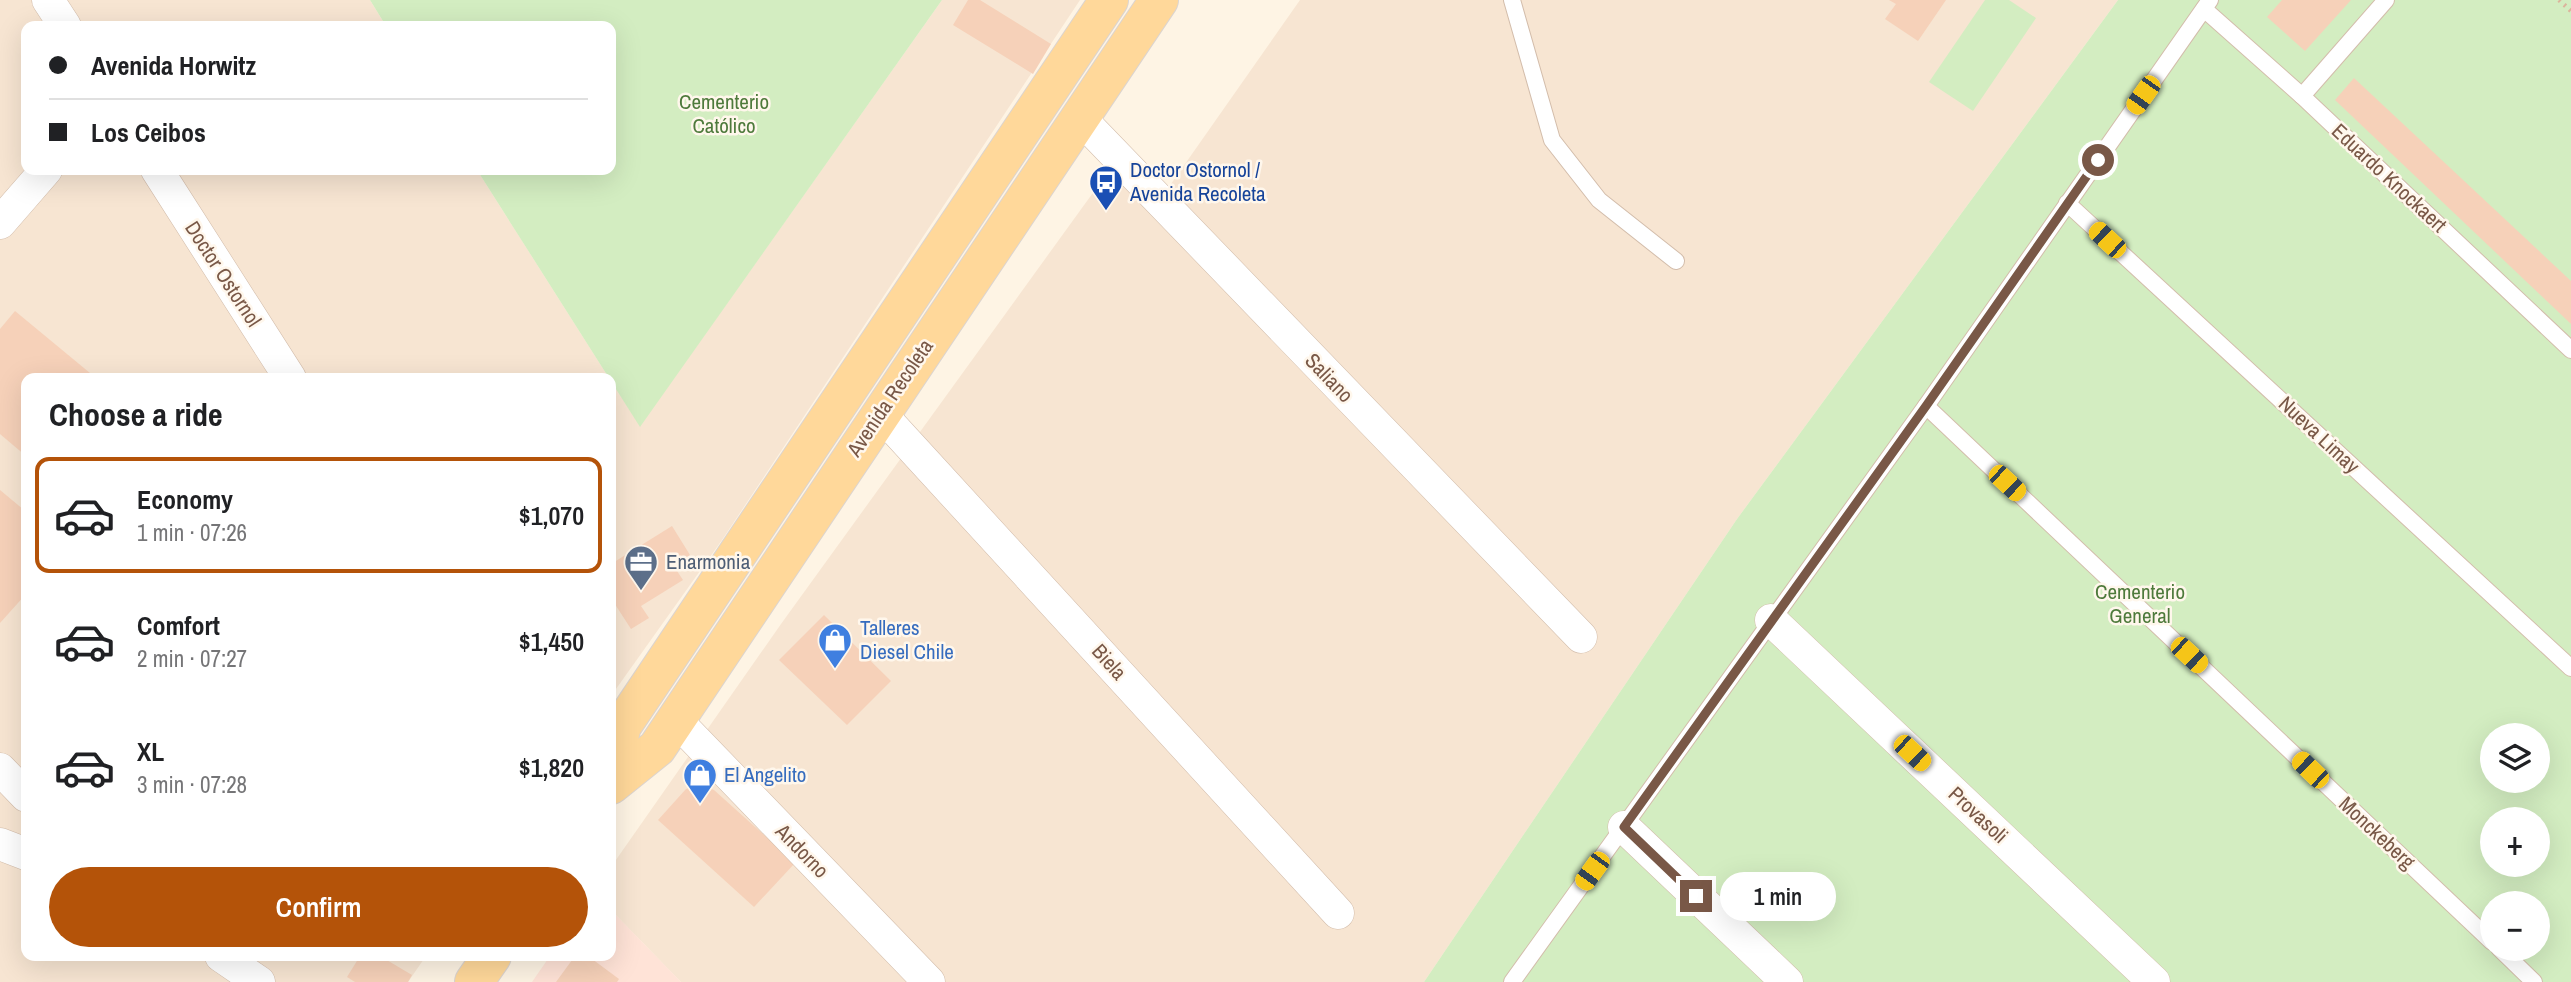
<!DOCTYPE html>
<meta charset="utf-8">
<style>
body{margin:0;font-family:"Archivo Narrow",sans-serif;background:#f6f6f6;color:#202124;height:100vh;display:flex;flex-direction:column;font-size:26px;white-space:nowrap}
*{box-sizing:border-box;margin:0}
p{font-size:23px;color:#757577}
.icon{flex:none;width:38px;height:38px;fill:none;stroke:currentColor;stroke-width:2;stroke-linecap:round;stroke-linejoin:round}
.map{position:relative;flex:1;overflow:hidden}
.panel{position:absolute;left:21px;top:373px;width:595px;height:588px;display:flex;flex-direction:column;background:#fff;border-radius:14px;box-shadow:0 7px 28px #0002}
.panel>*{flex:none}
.top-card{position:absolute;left:21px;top:21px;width:595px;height:154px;border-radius:14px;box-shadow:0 7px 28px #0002;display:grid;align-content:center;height:154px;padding:0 28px;background:#fff}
.tools{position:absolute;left:2480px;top:723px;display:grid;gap:14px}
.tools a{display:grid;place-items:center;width:70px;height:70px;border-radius:50%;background:#fff;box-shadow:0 7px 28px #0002;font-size:35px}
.end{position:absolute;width:32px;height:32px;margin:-16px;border:9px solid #795847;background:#fff;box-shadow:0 0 0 4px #fff}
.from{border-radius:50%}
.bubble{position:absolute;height:49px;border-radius:24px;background:#fff;box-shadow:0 7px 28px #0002;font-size:23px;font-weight:600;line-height:49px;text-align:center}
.car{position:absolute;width:21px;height:42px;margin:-21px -10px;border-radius:9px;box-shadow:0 0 5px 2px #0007;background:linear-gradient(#f5c518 24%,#345 0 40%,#f5c518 0 76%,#345 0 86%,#f5c518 0)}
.top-card b{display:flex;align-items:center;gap:24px;height:66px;font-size:26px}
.top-card b+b{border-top:2px solid #e0e0e0}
.top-card i{width:18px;height:18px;background:#202124}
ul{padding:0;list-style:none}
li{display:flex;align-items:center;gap:21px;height:116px;margin:0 14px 10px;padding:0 14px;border:4px solid transparent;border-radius:14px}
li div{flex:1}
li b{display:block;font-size:26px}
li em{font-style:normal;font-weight:600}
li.on{border-color:#b45309}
li>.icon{width:63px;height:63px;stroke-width:1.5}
h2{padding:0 28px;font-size:32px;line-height:84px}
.primary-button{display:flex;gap:14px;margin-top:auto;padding:14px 28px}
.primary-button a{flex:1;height:80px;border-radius:42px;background:#b45309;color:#fff;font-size:28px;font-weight:600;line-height:80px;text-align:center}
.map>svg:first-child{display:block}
.residential{fill:#f7e5d2}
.commercial{fill:#ffe3d7}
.green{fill:#d3edc1;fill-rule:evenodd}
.building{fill:#f6d1b9}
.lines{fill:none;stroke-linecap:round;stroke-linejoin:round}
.lane-casing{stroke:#d3bdab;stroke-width:18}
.street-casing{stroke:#d3bdab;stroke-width:33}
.primary-casing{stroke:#dcd4cf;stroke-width:40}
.path{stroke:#dbb49c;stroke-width:4.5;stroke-dasharray:2 5;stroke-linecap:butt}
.lane{stroke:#fff;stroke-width:16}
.street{stroke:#fff;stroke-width:32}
.primary{stroke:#ffd89a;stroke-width:38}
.route{stroke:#795847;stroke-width:9}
.labels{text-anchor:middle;stroke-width:5;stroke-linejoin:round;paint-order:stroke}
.park-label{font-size:21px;fill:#4e7a3b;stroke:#fff7ec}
.transit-label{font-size:21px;fill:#164399;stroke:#fff7ec;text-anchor:start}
.street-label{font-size:21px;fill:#795847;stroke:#fff7ec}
.service-label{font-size:21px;fill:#4e5e75;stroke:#fff7ec;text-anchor:start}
.shop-label{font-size:21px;fill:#366cbe;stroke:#fff7ec;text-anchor:start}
</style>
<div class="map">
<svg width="2571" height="982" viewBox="0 0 2571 982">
<rect width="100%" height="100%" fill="#fef4e4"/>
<g class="residential">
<path d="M0,0H370L386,26H26V170H477L609,378H26V956H426L408,982H0Z"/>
<path d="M942,0H1080L722,540L611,696V381L640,426Z"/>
<path d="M1300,0H2118L1737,519L1424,982H681L611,910V867L781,624L1108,172L1152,211Z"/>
</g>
<path class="commercial" d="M611,910L681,982H532L550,956H611Z"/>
<g class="green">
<path d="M370,0H942L640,427L477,170H611V26H386Z"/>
<path d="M1985,0H2009L2036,18L1973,111L1929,82Z"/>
<path d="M2118,0H2571V982H1424L1737,519ZM2492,735H2538V780H2492ZM2492,819H2538V864H2492ZM2492,903H2538V948H2492Z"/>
</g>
<g class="building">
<path d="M968,0H980L1051,44L1033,74L953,25Z"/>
<path d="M1889,0H1946L1918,41L1885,19L1896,4Z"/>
<path d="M2282,0H2351L2305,51L2267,17Z"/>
<path d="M2354,78L2571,281V324L2335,100Z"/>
<path d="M15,311L96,378H26V456L0,434V329Z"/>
<path d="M0,490L24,510L26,507V594L0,623Z"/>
<path d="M672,526L690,555L673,565L683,580L641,606L649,618L631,629L611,598V564Z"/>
<path d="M824,615L891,681L847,725L779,660Z"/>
<path d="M699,784L714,790L795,863L754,907L658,820L686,789Z"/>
<path d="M360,956H380L412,975L408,982H355L347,977Z"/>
<path d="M575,956H588L619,979L617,982H556Z"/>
</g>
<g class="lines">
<g class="lane-casing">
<g id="lane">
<path d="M1512,0L1552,140L1599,200L1676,261"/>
<path d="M2204,9L2302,96L2571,350"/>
<path d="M2302,96L2386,0"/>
<path d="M2067,203L2571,668"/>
<path d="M1926,406L2492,942"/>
<path d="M2499,948L2534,982"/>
<path d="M1512,982L1926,406L2210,0"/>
</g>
</g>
<g class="street-casing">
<g id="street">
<path d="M48,0L65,26"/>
<path d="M1079,117L1581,637"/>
<path d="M157,170L290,378"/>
<path d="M0,223L46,170"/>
<path d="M880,413L1338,913"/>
<path d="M1771,620L2154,982"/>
<path d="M676,720L929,982"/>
<path d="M0,769L26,796"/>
<path d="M1624,827L1787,982"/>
<path d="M0,844L26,854"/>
<path d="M221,956L259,982"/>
</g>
</g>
<g class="primary-casing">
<g id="primary">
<path d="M611,770L622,726L1109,0"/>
<path d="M611,785L657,748L1159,0"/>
<path d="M474,982L492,956"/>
</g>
</g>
<path class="path" d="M2559,0L2571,11"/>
<use href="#lane" class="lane"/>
<use href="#street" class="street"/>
<use href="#primary" class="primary"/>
</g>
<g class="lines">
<path class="route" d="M1696,896L1624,827L1926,406L2098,160"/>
</g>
<defs>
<g id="bus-pin" transform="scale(1.75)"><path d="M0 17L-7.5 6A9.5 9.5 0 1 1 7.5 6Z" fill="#1a4fb4" stroke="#fff7ec"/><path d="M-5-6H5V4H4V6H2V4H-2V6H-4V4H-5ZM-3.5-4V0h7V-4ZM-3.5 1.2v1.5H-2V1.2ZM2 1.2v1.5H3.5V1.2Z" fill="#fff"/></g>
<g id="office-pin" transform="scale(1.75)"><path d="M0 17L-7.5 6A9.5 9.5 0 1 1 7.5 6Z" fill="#5c6f8a" stroke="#fff7ec"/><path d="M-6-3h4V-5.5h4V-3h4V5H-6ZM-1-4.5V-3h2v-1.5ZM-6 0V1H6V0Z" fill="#fff"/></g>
<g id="shop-pin" transform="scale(1.75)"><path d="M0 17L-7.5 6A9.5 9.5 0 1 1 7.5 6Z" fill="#3f7fe0" stroke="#fff7ec"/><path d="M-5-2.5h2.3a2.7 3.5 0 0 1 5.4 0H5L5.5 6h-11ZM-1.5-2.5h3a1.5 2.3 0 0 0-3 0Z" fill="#fff"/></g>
</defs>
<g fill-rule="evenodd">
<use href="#bus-pin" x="1106" y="182"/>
<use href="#office-pin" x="641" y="562"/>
<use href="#shop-pin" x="835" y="640"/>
<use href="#shop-pin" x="700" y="775"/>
</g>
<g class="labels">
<g class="park-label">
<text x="724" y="109">Cementerio<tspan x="724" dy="24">Católico</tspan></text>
<text x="2140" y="599">Cementerio<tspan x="2140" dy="24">General</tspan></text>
</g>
<g class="transit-label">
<text x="1130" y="177">Doctor Ostornol /<tspan x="1130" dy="24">Avenida Recoleta</tspan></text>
</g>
<g class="street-label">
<text transform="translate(2389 178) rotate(43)" y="7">Eduardo Knockaert</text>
<text transform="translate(223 274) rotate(57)" y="7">Doctor Ostornol</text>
<text transform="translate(1329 378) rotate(46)" y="7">Saliano</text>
<text transform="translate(890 398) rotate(-56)" y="7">Avenida Recoleta</text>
<text transform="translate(2319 435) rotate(43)" y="7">Nueva Limay</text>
<text transform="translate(1109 662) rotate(48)" y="7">Biela</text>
<text transform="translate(1978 815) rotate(43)" y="7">Provasoli</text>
<text transform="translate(2377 833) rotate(43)" y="7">Monckeberg</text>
<text transform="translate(802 851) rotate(46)" y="7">Andorno</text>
</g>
<g class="service-label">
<text x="666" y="569">Enarmonia</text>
</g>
<g class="shop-label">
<text x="860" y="635">Talleres<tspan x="860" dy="24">Diesel Chile</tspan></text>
<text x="724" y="782">El Angelito</text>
</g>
</g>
</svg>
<div class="tools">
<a><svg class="icon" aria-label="layers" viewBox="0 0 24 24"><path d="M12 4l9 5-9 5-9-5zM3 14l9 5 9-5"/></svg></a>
<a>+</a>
<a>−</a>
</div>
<i class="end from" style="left:2098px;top:160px"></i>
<i class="end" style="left:1696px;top:896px"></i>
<div class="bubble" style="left:1720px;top:872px;width:116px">1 min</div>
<i class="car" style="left:2143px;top:95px;rotate:215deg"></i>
<i class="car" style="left:2107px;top:240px;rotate:313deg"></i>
<i class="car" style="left:2007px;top:483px;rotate:133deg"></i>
<i class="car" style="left:2189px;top:655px;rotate:133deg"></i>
<i class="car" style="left:1912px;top:753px;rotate:133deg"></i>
<i class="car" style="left:2310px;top:770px;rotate:314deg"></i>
<i class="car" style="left:1592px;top:871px;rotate:216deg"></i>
<div class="top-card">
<b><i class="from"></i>Avenida Horwitz</b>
<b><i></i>Los Ceibos</b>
</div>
<section class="panel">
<h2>Choose a ride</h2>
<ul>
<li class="on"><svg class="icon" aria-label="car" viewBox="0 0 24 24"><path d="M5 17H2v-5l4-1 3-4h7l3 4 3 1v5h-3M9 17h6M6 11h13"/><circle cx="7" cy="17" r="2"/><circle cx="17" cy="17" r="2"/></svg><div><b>Economy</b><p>1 min · 07:26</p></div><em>$1,070</em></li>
<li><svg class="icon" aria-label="car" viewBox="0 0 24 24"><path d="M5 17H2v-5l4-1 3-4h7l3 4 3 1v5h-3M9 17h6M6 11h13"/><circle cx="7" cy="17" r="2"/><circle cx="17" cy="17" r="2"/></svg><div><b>Comfort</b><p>2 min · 07:27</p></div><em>$1,450</em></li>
<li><svg class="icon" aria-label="car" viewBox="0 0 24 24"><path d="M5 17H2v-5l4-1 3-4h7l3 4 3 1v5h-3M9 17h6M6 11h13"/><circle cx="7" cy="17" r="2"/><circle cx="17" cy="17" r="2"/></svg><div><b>XL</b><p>3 min · 07:28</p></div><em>$1,820</em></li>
</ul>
<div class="primary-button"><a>Confirm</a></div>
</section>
</div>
